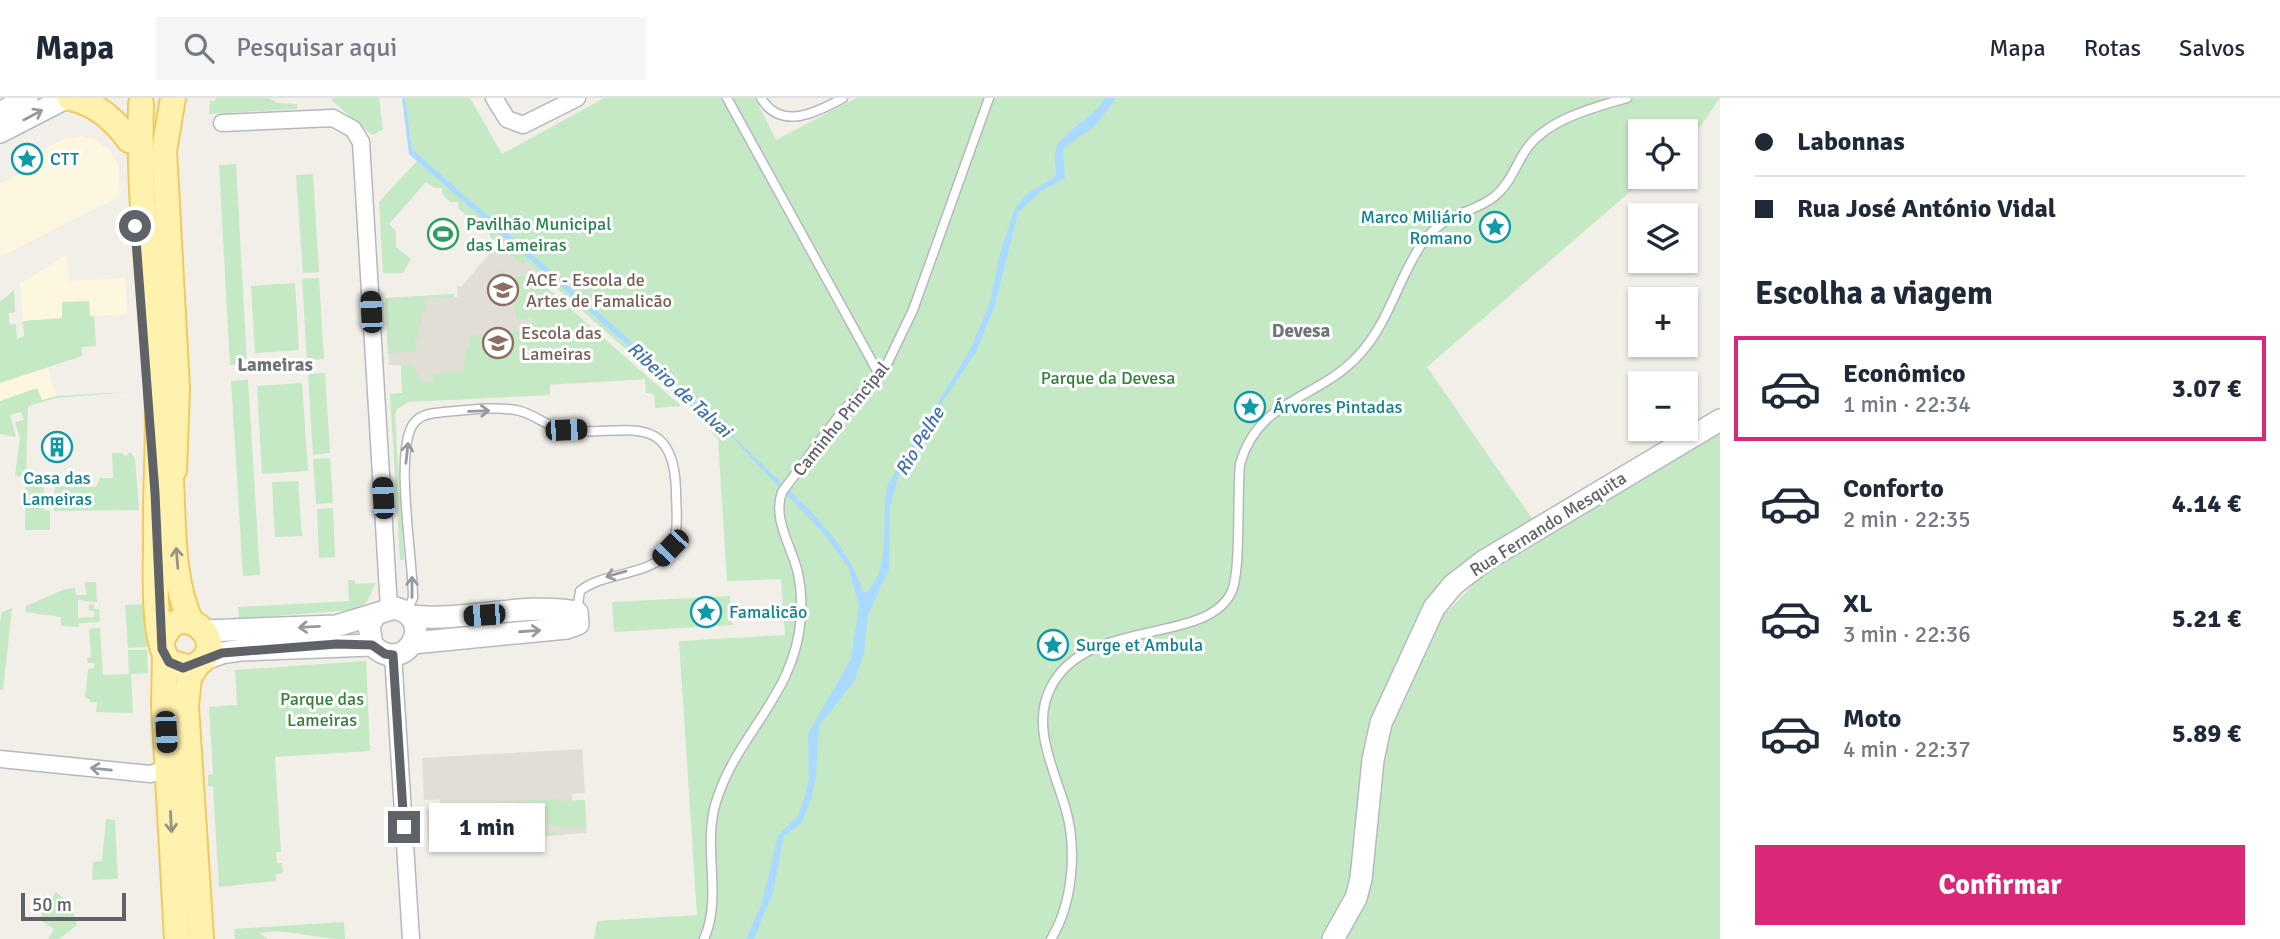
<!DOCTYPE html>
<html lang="pt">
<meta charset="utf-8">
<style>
body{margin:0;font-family:Signika,sans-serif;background:#f6f6f7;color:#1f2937;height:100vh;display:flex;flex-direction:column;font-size:26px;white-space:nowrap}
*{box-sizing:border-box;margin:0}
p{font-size:23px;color:#747a83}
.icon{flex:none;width:38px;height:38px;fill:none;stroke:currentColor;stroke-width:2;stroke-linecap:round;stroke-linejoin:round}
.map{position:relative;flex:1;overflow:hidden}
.panel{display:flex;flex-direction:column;background:#fff;width:560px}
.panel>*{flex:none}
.top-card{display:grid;align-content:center;height:154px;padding:0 35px;background:#fff}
.buttons{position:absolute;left:1628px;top:21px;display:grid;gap:14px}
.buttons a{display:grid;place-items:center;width:70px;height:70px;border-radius:0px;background:#fff;box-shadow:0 2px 5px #0004;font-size:35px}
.scale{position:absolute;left:21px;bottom:18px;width:105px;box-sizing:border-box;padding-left:7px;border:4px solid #5f6368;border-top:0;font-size:19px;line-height:24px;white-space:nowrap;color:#5f6368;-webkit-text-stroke:5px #fff;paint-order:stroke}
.end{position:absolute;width:32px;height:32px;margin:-16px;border:9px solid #5f6368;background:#fff;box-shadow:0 0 0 4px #fff}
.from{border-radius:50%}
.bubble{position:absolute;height:49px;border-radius:0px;background:#fff;box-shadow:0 2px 5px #0004;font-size:23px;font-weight:800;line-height:49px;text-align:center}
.car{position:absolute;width:21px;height:42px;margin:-21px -10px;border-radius:9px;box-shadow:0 0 5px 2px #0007;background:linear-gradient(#222 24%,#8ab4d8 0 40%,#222 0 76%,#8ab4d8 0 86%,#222 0)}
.top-card b{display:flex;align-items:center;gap:24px;height:66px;font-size:26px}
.top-card b+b{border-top:2px solid #e0e1e3}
.top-card i{width:18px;height:18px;background:#1f2937}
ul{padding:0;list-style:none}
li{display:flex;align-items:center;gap:21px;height:105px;margin:0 14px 10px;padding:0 21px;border:4px solid transparent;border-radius:0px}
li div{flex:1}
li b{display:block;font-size:26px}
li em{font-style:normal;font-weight:800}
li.current{border-color:#db2777}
li>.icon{width:63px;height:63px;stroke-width:1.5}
h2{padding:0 35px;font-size:32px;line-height:84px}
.button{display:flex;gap:14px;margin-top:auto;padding:14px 35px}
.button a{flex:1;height:80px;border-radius:0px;background:#db2777;color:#fff;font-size:28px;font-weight:800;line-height:80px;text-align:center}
header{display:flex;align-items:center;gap:42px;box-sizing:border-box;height:98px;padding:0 35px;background:#fff;border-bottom:2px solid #e0e1e3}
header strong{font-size:33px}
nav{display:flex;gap:38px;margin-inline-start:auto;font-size:24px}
.search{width:490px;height:63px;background:#f6f6f7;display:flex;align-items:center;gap:18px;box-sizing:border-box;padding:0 24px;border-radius:0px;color:#747a83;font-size:26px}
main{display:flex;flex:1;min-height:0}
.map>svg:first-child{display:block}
.commercial{fill:#fef7e0}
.education{fill:#e1ded6}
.green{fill:#c5e8c5}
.water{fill:#aadaff}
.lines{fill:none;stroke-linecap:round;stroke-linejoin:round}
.lane-casing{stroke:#b5b8bc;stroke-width:11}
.street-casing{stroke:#b5b8bc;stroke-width:19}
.secondary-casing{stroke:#b6babf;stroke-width:24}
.primary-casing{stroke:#f2c960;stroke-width:28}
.lane{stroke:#fff;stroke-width:8}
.street{stroke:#fff;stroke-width:16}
.secondary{stroke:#fff;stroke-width:21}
.primary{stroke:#fff2af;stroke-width:24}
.oneway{stroke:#979a9d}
.oneway2{stroke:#979581}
.route{stroke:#5f6368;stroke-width:9}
.labels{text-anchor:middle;stroke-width:6;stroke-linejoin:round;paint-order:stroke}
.culture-label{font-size:18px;fill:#0d838f;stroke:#fff;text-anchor:start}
.leisure-label{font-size:18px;fill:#27864d;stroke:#fff;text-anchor:start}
.education-label{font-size:18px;fill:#785e54;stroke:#fff;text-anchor:start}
.park-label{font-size:18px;fill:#348238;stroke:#fff}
.street-label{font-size:18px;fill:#5f6368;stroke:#fff}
.neighbourhood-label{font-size:19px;font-weight:bold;fill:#70757a;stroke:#fff}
.water-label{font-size:19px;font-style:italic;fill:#4174aa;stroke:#fff}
</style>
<header>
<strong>Mapa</strong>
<div class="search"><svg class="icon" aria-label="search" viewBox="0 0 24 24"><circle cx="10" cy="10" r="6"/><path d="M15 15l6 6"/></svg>Pesquisar aqui</div>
<nav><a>Mapa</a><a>Rotas</a><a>Salvos</a></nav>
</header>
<main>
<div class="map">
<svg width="1720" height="841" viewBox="0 0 1720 841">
<rect width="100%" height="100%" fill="#f1efe8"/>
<g class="commercial">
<path d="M82,38L96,42L110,53L118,67L120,98L0,159V86L21,75L16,67L63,41Z"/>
<path d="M66,157L69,183L125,180L127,216L23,223L20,186Z"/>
<path d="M48,270L56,298L0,315V285Z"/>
</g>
<g class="education">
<path d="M498,146L522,167L526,163L538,174L535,179L649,281L403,295L401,267H389L385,204L458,199L457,187L461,189Z"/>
<path d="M582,651L585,695L572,696V703L585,702L587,735L428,745L426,712L441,711L440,701L424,702L422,660Z"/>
</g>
<g class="green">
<path d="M216,0H268L278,5L297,6V11L209,16L210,2L214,4Z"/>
<path d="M334,0H379L383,32L372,37L331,2Z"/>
<path d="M405,0H470L502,56L604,0H755L776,42L856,0H1720L1702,26L1685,42V33H1640V79H1647L1427,269L1535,425L1471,465L1406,557L1353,786L1325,841H594L597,823L697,817L679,543L785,537L781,481L727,483L718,341L712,335L716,331L526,163L522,167L490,139L489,132H482L475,125L473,118H467L459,111L458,104H450L443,97L442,90H434L426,84L389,126L396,133V149L411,161L403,175H383L379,104L417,63L726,330L412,51Z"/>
<path d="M236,66L247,266L230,267L219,67Z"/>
<path d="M313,76L319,174L303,175L296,77Z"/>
<path d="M500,172L513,182L517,178L534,179L681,308L655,310L654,296L646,295L645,281L550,286V297L408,304L397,311L395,317L404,462H400L390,296L402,295L401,267L412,266L422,284L433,283V275L463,274L466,250H470L469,237L532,233V220L516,221L515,201H505L504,177L497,174Z"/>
<path d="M319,180L324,261L307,262L302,181Z"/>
<path d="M295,185L299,252L255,255L251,188Z"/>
<path d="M14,192L15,214L9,215V226H16L17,241L24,238L23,223L62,220V204L89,203L90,218H94L96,248L82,249V258L0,285V204Z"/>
<path d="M454,196V200L425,201L426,214L421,215L422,227L418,228L419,240H415L416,253L388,255L385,200Z"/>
<path d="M325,275L330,355L313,357L308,276Z"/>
<path d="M248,282L260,477L243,478L231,283Z"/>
<path d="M302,285L308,373L262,376L257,288Z"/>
<path d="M37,290L42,302L56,298L131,294L56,300L28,308L26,380H44V412L50,413V432H25L26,380L15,377L20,340L15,324L24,322L21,314L10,317L16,339L0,336V303Z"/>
<path d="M1720,329V841H1340L1389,626L1440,521L1476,484L1504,462Z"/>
<path d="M130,354L135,360L139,412L54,413L55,388L96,389L100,380H113L112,355H122L125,359Z"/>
<path d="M330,360L333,405L316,406L313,361Z"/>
<path d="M298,383L302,438L275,439L272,384Z"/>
<path d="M333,410L335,459L319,460L317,411Z"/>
<path d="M348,482H354L355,486L376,485L366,505L354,512L239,521L238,509L349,503Z"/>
<path d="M85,484H96L97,504L78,502V520L95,519L94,513H89V507L94,506V511H99L100,524L79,525V529L61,528V519L25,514L26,508L65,491L75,490L76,497H86Z"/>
<path d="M730,498L732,527L614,534L612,504Z"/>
<path d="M144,506L147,549L128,550L125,507Z"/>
<path d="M12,510L3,592H0V524L2,514Z"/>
<path d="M100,530L103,577L129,576L128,552H147L148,575L131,576L133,615L96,614L97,604H90V601L85,600L88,571L94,570V565H88L87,560L91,559L89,531Z"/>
<path d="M366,563L370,653L275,659L281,754H276L277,765H282L283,775L276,776V783L219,789L213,689L208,688V677L213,676L209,609L237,607L235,572Z"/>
<path d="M563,701V703L585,702L586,730C556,732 534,726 514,703Z"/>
<path d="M500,704H507L532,729L564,737L487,741L485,708H499Z"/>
<path d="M106,721L115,722L118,781L92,782L93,764L102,763Z"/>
<path d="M56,794L71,808L77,827L59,841H48L54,831L39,821Z"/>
<path d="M344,824L345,841C314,841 292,830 259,835L268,841H235L234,831Z"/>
</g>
<path class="water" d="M402,0H405L412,51C529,155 651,256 762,366C801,405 846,440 863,494L866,495C894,467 879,422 888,386L970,252L990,204L1000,155L1015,110L1028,95L1056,78C1057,68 1053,61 1056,51C1060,35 1095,19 1105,0H1116L1096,27L1063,51L1065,80L1041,93L1018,115L995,207L976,254L935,315L922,349L899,377L890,408L889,471L868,517L864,555L855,582L819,628L816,679L811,701L802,725L784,738L773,794L754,841H746L762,805L778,737L798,718L805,698L809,680L808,636L851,561L859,508L848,469L824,436L725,332L409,56Z"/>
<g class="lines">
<g class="lane-casing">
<g id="lane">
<path d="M727,0L880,278"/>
<path d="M761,0C781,33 816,15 843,0"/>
<path d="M406,515L413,500C413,460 395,359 412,328C417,319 425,316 435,315C460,313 495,307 520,313C536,317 547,329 564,332C619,340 674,307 676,393C676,412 680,434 670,451C652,479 604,473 580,493L577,513"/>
<path d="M704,841C723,799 702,749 716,704C737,635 796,597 801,518C802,504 801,489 798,475C792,449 772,421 782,394L844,311L880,278L888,264L913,212L989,0"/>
<path d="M1051,841C1073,805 1077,752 1066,712C1055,673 1030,628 1051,589C1087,518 1208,548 1232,493C1241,471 1237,395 1240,366C1259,300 1317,302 1358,258C1389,225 1397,183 1421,147C1446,111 1469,119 1495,98C1511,85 1516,65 1528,49C1549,21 1595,9 1627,0"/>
</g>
</g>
<g class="street-casing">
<g id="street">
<path d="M494,0L507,21L523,27L577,0"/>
<path d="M222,25L333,20L353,31L361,44L389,510"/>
<path d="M393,557L411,841"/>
<path d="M0,661L150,676L168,671"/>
</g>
</g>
<g class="secondary-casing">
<g id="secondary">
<path d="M0,15L27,0"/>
<path d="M0,34L66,0"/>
<path d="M410,518C465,524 523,504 577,514L578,526L567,530L413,545"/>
<path d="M204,533L336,528L395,510C438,521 405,580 372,547L369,528L375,517"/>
<path d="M203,562L222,555L241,552L372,547"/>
<path d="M1333,841L1356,800L1361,781L1373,662L1381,625L1434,510L1453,487L1484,463L1720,322"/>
</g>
</g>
<g class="primary-casing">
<g id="primary">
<path d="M70,0C96,5 114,21 129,42"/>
<path d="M173,0L164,53L177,290L174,372"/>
<path d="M141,6C138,101 151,194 157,289C160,338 155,388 156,438C156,467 152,542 169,564L190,570C240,549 177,493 162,544"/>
<path d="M169,356C175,410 168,474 191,524"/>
<path d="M165,558L164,607L177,841"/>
<path d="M197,567L189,580L186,608L201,841"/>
</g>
</g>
<use href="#lane" class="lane"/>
<use href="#street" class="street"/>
<use href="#secondary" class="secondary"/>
<use href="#primary" class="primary"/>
</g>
<defs><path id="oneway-shaft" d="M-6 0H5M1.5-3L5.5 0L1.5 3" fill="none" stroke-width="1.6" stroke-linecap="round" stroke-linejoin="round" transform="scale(1.75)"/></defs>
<g class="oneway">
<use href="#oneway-shaft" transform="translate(33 17) rotate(-28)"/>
<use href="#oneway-shaft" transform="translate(479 313) rotate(-2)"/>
<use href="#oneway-shaft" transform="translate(407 355) rotate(-84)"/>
<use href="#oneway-shaft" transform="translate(616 476) rotate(164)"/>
<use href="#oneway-shaft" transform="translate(412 489) rotate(-90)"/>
<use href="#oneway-shaft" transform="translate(309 529) rotate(177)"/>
<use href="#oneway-shaft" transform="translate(530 533) rotate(-4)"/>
<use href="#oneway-shaft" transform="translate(101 671) rotate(-174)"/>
</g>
<g class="oneway2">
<use href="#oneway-shaft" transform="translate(177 460) rotate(-95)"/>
<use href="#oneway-shaft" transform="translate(171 724) rotate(87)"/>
</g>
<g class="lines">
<path class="route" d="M135,128L155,395L162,551L169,564L183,570L222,555L337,546L372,547L385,556L393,557L404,729"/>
</g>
<defs>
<g id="sight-ring" transform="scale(1.575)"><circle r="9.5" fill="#fff" stroke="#0f9aa8" stroke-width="1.5"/><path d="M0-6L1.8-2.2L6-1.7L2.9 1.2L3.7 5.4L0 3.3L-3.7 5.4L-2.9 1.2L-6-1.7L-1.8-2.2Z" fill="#0f9aa8"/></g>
<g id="stadium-ring" transform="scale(1.575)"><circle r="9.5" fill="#fff" stroke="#2e9e5b" stroke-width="1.5"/><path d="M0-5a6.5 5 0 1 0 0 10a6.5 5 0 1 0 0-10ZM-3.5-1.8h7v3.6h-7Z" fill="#2e9e5b"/></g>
<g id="school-ring" transform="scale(1.575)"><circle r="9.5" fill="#fff" stroke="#8d6e63" stroke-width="1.5"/><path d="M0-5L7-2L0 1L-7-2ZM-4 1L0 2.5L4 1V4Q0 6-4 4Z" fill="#8d6e63"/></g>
<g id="building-ring" transform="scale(1.575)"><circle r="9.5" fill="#fff" stroke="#0f9aa8" stroke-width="1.5"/><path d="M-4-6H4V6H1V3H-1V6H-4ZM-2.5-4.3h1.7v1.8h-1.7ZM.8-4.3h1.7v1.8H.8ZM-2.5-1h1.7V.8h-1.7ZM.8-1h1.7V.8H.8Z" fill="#0f9aa8"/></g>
</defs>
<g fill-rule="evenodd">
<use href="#sight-ring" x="27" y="61"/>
<use href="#sight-ring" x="1495" y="129"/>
<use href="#stadium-ring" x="443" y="136"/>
<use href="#school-ring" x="503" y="192"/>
<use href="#school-ring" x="498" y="245"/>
<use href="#sight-ring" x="1250" y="309"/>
<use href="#building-ring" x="57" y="349"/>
<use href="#sight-ring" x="706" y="514"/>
<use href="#sight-ring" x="1053" y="547"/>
</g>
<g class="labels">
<g class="culture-label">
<text x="50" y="67">CTT</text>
<text x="1472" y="125" text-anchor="end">Marco Miliário<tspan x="1472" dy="21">Romano</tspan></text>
<text x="1273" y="315">Árvores Pintadas</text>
<text x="57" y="386" text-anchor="middle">Casa das<tspan x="57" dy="21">Lameiras</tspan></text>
<text x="729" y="520">Famalicão</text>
<text x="1076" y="553">Surge et Ambula</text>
</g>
<g class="leisure-label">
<text x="466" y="132">Pavilhão Municipal<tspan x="466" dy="21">das Lameiras</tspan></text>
</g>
<g class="education-label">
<text x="526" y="188">ACE - Escola de<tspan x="526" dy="21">Artes de Famalicão</tspan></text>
<text x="521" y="241">Escola das<tspan x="521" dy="21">Lameiras</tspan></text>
</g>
<g class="park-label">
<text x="1108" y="286">Parque da Devesa</text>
<text x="322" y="607">Parque das<tspan x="322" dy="21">Lameiras</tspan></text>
</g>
<g class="street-label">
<text transform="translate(841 321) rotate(-51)" y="6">Caminho Principal</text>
<text transform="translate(1548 426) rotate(-32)" y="6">Rua Fernando Mesquita</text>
</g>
<g class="neighbourhood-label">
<text x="1301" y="239">Devesa</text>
<text x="275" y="273">Lameiras</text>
</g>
<g class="water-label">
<text transform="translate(680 291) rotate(42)" y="7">Ribeiro de Talvai</text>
<text transform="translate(919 343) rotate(-59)" y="7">Rio Pelhe</text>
</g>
</g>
</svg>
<div class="buttons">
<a><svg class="icon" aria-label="locate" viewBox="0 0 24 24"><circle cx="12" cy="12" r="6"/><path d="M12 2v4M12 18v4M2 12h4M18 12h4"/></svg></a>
<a><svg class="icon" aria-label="layers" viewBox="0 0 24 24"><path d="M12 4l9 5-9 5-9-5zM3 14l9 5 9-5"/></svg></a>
<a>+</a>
<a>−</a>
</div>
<div class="scale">50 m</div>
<i class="end from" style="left:135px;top:128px"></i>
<i class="end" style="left:404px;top:729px"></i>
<div class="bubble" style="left:429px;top:705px;width:116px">1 min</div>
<i class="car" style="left:371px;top:214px;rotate:357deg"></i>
<i class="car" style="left:566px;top:332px;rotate:88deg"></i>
<i class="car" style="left:383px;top:400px;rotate:357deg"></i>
<i class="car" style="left:670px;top:450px;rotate:224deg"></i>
<i class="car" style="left:484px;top:517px;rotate:266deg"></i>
<i class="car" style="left:166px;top:634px;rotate:177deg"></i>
</div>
<section class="panel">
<div class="top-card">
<b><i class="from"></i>Labonnas</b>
<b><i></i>Rua José António Vidal</b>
</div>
<h2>Escolha a viagem</h2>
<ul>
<li class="current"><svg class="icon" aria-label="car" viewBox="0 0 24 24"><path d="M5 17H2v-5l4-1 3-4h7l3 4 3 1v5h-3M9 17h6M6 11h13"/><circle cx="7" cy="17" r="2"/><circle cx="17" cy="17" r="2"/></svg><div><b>Econômico</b><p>1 min · 22:34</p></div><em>3.07 €</em></li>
<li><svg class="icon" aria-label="car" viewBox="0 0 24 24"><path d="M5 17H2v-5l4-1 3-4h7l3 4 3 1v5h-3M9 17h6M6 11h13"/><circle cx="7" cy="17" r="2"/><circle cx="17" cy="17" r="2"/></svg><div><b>Conforto</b><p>2 min · 22:35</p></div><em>4.14 €</em></li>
<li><svg class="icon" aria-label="car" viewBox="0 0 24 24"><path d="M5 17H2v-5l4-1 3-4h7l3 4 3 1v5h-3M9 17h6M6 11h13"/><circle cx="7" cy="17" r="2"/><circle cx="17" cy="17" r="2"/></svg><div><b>XL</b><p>3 min · 22:36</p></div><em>5.21 €</em></li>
<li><svg class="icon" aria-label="car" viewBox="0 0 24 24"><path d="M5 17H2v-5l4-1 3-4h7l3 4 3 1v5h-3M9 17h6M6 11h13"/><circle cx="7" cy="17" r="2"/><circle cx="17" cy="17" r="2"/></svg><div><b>Moto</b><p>4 min · 22:37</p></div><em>5.89 €</em></li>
</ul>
<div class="button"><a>Confirmar</a></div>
</section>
</main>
